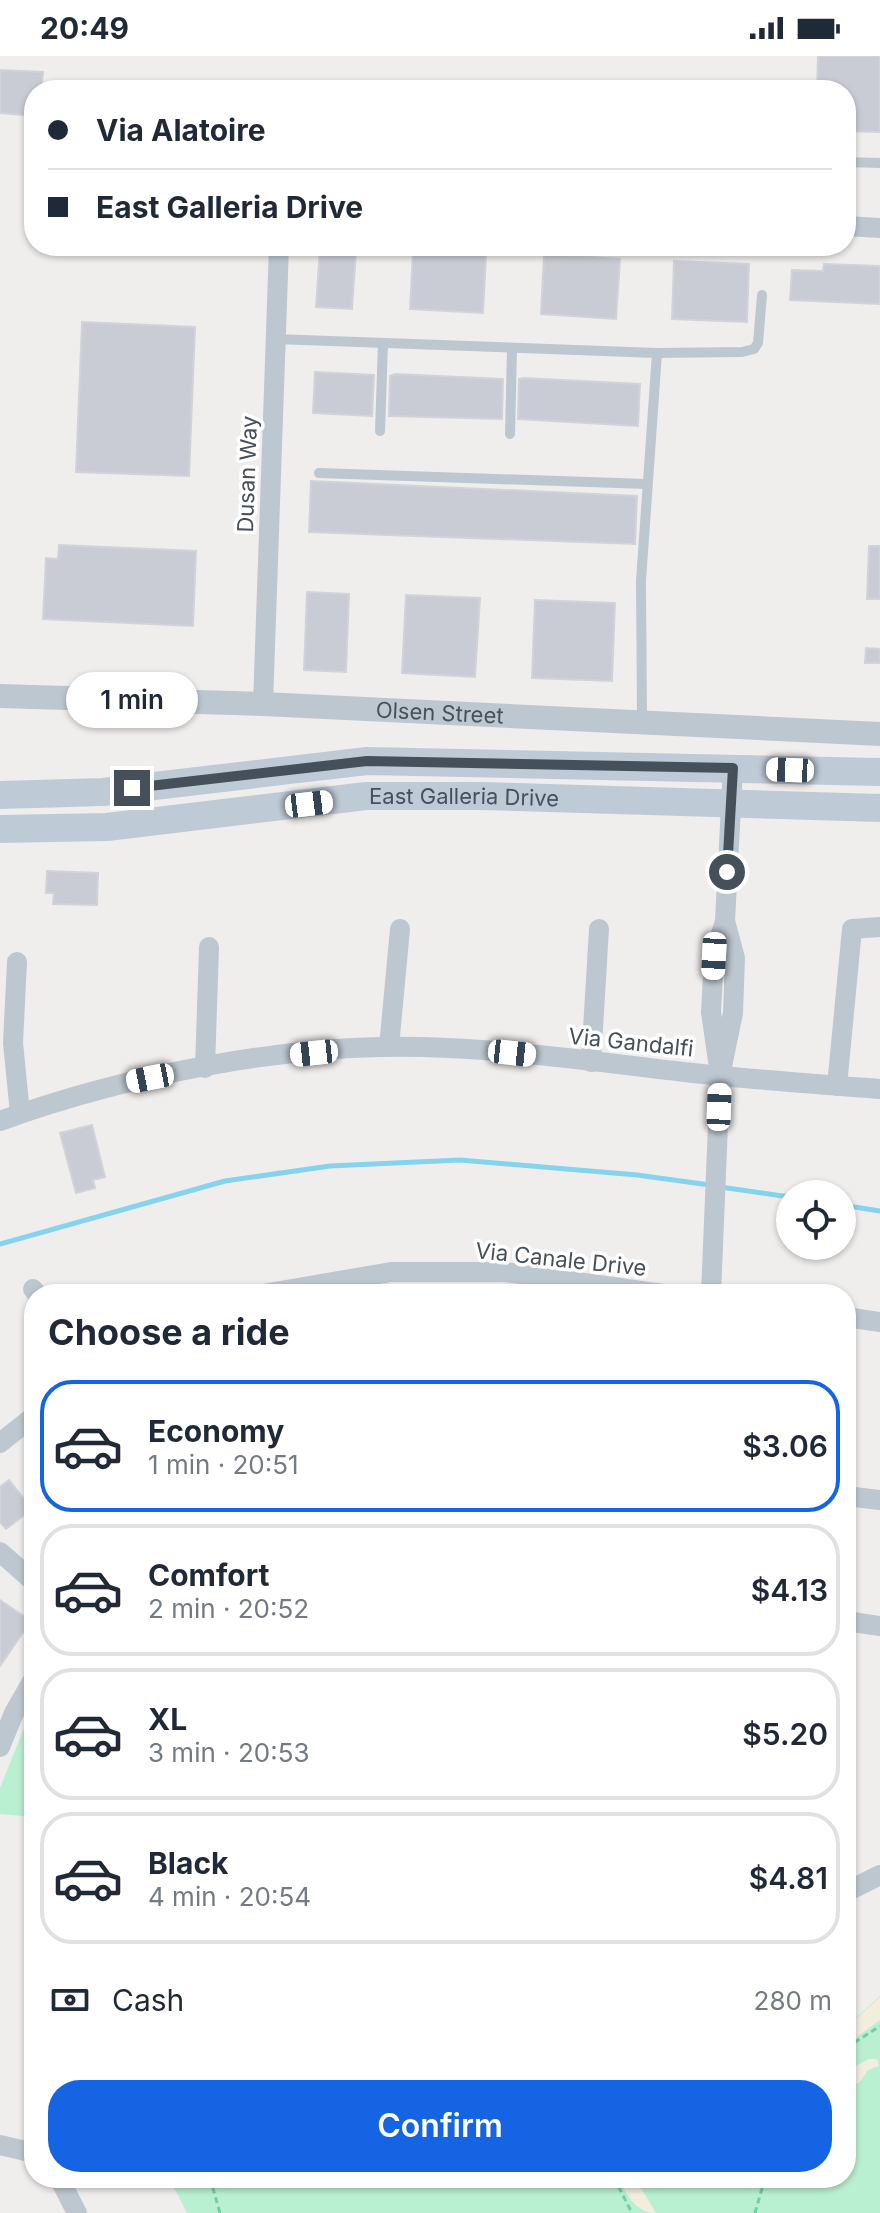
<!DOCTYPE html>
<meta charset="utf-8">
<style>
body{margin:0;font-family:Inter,sans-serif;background:#f2f2f3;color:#1f2937;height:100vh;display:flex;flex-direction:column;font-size:30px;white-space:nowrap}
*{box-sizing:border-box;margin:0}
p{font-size:26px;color:#747a83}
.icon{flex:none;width:44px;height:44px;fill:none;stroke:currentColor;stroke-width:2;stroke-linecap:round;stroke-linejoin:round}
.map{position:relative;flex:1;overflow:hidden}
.sheet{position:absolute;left:24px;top:1228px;width:832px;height:904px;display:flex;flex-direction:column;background:#fff;border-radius:32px;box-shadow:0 2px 6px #0004}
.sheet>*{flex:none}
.guide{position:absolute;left:24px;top:24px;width:832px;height:176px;border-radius:32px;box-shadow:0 2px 6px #0004;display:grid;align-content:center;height:176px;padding:0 24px;background:#fff}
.controls{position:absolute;left:776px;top:1124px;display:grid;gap:16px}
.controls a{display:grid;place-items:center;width:80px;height:80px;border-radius:50%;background:#fff;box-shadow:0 2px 6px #0004;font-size:40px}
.end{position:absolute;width:36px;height:36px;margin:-18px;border:10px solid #45505b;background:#fff;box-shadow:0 0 0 4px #fff}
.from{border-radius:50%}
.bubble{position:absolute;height:56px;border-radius:28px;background:#fff;box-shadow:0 2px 6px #0004;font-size:26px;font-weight:600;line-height:56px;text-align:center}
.car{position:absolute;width:24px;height:48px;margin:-24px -12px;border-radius:10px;box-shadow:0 0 6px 2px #0007;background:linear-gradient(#fff 24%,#345 0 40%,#fff 0 76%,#345 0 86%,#fff 0)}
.guide b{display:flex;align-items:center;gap:28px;height:76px;font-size:30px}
.guide b+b{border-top:2px solid #e0e1e3}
.guide i{width:20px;height:20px;background:#1f2937}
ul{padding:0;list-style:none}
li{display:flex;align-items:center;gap:24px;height:132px;margin:0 16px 12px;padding:0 8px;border:4px solid #e0e1e3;border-radius:32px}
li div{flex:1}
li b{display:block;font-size:30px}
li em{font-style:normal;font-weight:600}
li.active{border-color:#1464e4}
li>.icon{width:72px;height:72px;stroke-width:1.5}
h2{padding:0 24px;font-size:36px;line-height:96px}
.pay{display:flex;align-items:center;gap:20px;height:88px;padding:0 24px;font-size:30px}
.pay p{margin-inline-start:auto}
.cta{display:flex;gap:16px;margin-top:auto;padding:16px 24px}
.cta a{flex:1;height:92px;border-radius:32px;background:#1464e4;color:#fff;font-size:32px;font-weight:600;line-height:92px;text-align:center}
.status{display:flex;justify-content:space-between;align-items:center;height:56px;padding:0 40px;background:#fff;direction:ltr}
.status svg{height:22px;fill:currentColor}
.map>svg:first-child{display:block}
.green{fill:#baf0d2}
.sand{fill:#f2eddd}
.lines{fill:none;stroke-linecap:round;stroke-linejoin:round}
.stream{stroke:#86d3ee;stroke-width:5}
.building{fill:#c9ccd4;stroke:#d1d3d9;stroke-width:2}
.path{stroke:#71cfa6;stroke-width:3;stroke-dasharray:6 4;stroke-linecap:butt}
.service{stroke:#bdc7d0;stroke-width:10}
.minor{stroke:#bdc7d0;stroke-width:20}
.tertiary{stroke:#bdc7d0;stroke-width:24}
.secondary{stroke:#bfcad7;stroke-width:28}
.route{stroke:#45505b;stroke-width:10}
.labels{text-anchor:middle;stroke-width:7;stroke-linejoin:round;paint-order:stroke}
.street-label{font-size:22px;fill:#45505b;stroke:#fff}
</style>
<div class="status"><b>20:49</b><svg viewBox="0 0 49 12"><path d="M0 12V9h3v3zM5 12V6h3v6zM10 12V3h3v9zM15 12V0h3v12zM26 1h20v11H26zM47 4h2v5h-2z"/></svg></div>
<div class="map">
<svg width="880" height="2157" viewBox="0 0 880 2157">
<rect width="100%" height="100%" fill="#f0eeed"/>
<g class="green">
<path d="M34,1647V1761L0,1758V1732Z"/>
<path d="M880,1940V2157H187L169,2122H846V1971Z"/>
</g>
<g class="sand">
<path d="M880,1941V1964L846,1989V1972Z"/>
<path d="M869,2003H877L879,2010L868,2014L859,2027L846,2029V2015Z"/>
<path d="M618,2122H635L656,2157C635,2157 627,2138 618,2122Z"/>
</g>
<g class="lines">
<g class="stream">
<path d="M720,1131L790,1141"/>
<path d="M842,1149L880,1155"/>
<path d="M0,1188L225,1125L330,1110L460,1104L637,1119L710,1129"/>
</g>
</g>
<g class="building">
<path d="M818,0H880V76L846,75V34H817Z"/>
<path d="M0,14L43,16L41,34H34V60L0,57Z"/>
<path d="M320,193L356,195L352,253L316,251Z"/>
<path d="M413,195L486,199L483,257L410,253Z"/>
<path d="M544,198L620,203L616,263L541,258Z"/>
<path d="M674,205L749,208L747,266L672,263Z"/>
<path d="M824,208L880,210V248L790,244L792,214L823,215Z"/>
<path d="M82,266L195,271L189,420L76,416Z"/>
<path d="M315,316L374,319L372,360L313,357Z"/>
<path d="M395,318L503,323L502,363L389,360L390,320Z"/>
<path d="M524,322L640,328L638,370L518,363L519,323Z"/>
<path d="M311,425L637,440L635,488L309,476Z"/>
<path d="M59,489L196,495L193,570L43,563L46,502L58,503Z"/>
<path d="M869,490H880V543H867Z"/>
<path d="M307,536L349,538L346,616L304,614Z"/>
<path d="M406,539L480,542L475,621L402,617Z"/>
<path d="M535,544L615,547L612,625L532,622Z"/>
<path d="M866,592L880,593V607H865Z"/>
<path d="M47,815L98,817L97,849L53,848L54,837H46Z"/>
<path d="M92,1069L105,1121L93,1124L95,1132L76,1137L60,1077Z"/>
<path d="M9,1424L32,1453L6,1473L0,1466V1431Z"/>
<path d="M0,1544L31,1565L0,1610Z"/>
</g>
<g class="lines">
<g class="path">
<path d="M846,1992L880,1970"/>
<path d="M210,2122L220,2157"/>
<path d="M614,2122L632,2157"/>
<path d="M755,2157L765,2122"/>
</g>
<g class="service">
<path d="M846,106L880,107"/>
<path d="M275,283L657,297L742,296L754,293L758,287L762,239"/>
<path d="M380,375L383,287"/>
<path d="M510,378L512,292"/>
<path d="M319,417L647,428"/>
<path d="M642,666L641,525L657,297"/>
</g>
<g class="minor">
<path d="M846,170L880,172"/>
<path d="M263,648L279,190"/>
<path d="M17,906L13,987L20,1057"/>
<path d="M389,991L400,873"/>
<path d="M718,1005L711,956L714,900L725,865L733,712"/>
<path d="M591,1006L599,873"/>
<path d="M205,1012L209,891"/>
<path d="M837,1030L852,873L880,871"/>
<path d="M0,1065C123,1020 290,987 422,991C512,993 603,1007 693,1017C755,1024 818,1028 880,1033"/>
<path d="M33,1233L37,1238"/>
<path d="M263,1238L391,1216H506L663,1238"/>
<path d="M711,1238L720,1020L733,957L735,902L725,865"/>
<path d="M846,1261L880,1266"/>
<path d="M0,1387L34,1360"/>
<path d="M846,1440L880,1444"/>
<path d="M0,1496L34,1526"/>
<path d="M846,1565L880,1570"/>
<path d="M0,1691L14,1657L34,1622"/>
<path d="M846,1836L880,1819"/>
<path d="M0,2089L34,2097"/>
<path d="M59,2122L77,2157"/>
</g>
<path class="tertiary" id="s1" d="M0,640L263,648L880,678"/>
<g class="secondary">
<path d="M0,739L103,736L367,705L880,716"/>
<path id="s2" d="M0,773L107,771L366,740H482L880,752"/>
</g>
</g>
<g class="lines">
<path class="route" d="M132,732L367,705L733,712L727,816"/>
</g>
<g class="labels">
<g class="street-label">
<text transform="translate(247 418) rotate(-88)" y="8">Dusan Way</text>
<text dy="8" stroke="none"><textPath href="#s1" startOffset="440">Olsen Street</textPath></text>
<text dy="8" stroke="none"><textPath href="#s2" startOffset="466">East Galleria Drive</textPath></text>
<text transform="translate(631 986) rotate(6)" y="8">Via Gandalfi</text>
<text transform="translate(561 1203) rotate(6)" y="8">Via Canale Drive</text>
</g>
</g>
</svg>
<div class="controls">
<a><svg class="icon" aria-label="locate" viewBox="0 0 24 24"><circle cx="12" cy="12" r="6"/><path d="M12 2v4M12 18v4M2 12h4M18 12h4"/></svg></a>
</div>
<i class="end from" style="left:727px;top:816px"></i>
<i class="end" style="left:132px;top:732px"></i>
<div class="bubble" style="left:66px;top:616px;width:132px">1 min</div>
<i class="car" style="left:790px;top:714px;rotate:272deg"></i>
<i class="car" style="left:309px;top:748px;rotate:83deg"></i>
<i class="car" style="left:714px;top:900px;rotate:183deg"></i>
<i class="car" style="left:314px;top:997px;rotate:264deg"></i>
<i class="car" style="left:512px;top:997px;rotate:96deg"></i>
<i class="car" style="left:150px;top:1022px;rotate:259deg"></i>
<i class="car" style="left:719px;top:1051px;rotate:2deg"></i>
<div class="guide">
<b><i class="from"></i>Via Alatoire</b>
<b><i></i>East Galleria Drive</b>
</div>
<section class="sheet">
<h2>Choose a ride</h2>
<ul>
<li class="active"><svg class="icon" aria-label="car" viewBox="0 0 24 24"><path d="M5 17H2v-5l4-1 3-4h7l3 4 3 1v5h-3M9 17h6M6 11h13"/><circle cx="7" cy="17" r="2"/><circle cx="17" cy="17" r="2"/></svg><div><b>Economy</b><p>1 min · 20:51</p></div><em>$3.06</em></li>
<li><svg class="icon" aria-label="car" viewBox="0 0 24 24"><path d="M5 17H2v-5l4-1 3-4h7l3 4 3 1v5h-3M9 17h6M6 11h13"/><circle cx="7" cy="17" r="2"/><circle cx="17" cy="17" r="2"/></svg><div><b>Comfort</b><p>2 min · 20:52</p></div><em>$4.13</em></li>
<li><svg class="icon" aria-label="car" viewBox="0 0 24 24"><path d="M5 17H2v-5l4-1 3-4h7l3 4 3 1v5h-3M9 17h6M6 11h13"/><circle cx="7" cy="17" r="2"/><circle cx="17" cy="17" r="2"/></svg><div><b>XL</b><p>3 min · 20:53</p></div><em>$5.20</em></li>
<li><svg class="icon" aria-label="car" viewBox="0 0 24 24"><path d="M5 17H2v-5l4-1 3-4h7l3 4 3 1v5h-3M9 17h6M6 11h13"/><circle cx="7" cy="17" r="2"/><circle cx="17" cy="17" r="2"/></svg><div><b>Black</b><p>4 min · 20:54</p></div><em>$4.81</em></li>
</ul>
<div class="pay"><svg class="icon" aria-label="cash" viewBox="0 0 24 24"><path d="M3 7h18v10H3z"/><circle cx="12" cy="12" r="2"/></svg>Cash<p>280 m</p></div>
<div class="cta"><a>Confirm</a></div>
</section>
</div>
